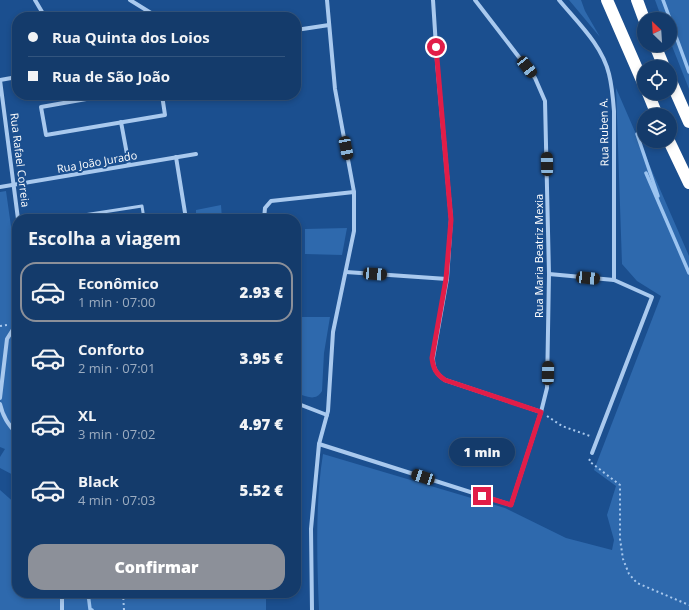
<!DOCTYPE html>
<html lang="pt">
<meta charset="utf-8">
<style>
body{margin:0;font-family:"Open Sans",sans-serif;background:#1d4271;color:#f1f3f6;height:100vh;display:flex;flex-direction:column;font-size:15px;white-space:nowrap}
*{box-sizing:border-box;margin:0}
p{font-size:13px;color:#9dadc1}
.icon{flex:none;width:22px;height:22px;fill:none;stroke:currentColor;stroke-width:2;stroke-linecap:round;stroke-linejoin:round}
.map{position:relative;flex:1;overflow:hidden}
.panel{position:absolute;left:12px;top:214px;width:289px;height:384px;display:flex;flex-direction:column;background:#143b6b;border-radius:16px;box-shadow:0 2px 6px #0003,0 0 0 1px #33557e}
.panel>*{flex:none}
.top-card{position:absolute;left:12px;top:12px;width:289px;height:88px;border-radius:16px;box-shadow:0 2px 6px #0003,0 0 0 1px #33557e;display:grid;align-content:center;height:88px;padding:0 16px;background:#143b6b}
.needle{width:26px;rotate:335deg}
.buttons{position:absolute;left:637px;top:12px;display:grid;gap:8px}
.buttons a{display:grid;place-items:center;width:40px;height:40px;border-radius:50%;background:#143b6b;box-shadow:0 2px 6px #0003,0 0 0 1px #33557e;font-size:20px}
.end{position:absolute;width:18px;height:18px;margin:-9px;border:5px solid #e11d48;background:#fff;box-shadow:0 0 0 2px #fff}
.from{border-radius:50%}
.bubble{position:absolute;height:28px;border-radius:14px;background:#143b6b;box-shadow:0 2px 6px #0003,0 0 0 1px #33557e;font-size:13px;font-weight:800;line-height:28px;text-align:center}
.car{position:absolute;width:12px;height:24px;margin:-12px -6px;border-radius:5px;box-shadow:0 0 3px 1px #0007;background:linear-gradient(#222 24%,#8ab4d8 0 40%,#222 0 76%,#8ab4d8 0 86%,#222 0)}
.top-card b{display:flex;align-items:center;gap:14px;height:38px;font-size:15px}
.top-card b+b{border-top:1px solid #33557e}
.top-card i{width:10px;height:10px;background:#f1f3f6}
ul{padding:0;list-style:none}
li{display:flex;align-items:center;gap:12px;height:60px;margin:0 8px 6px;padding:0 8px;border:2px solid transparent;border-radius:16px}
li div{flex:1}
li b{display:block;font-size:15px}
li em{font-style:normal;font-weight:800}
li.current{border-color:#8c9099}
li>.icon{width:36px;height:36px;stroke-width:1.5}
h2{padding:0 16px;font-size:18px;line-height:48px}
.cta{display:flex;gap:8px;margin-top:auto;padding:8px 16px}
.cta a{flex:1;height:46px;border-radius:16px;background:#8c9099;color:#fff;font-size:16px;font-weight:800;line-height:46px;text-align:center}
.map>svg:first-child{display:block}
.green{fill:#2e69ad}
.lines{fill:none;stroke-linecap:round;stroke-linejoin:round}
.stream{stroke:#9cc4f0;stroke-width:3.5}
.path{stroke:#a9c9ee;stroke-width:2;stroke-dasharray:2 3;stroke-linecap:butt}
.service{stroke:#a9c9ee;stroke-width:3}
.minor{stroke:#a9c9ee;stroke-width:4}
.motorway{stroke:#fff;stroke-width:12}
.route{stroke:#e11d48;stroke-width:5}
.labels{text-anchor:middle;stroke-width:4;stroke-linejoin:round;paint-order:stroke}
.street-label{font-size:11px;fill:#fff;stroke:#1b4f8f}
</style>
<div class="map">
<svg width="689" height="610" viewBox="0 0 689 610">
<rect width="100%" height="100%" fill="#1b4f8f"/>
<g class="green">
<path d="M569,0H581L585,11L600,37Z"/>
<path d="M655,0H689V89L670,41V19H662Z"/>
<path d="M616,88L689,256V610H319C317,559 315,504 323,454L505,508L566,538L612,550L614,540L607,515L616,486L594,470L661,296L637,281L622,264Z"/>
<path d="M6,191L17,269V477L0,468V457L5,449L0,447V192Z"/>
<path d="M221,205L222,219H196V210Z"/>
<path d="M347,228L342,255L305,254V229Z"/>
<path d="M296,317H330L324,353L322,391C316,401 308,397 299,394V353H296Z"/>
<path d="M0,490L17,505V593H266V610H0Z"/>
</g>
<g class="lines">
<g class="stream">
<path d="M663,0L670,19"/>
<path d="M670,20L689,72"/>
<path d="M637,134L658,196"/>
<path d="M646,173L689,273"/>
<path d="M88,593L90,609L92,610"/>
</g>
<g class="path">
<path d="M0,326L7,325"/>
<path d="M547,416L562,426L590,436"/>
<path d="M590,459L589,461L620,485V539L623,559L629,574L637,583L689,605"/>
<path d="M123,593L124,610"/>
</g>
<path class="service" d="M58,219L142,206L144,219"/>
<g class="minor">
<path d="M35,0L45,17"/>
<path d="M130,0L151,13L154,17"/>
<path d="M433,0L437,62L451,219L447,279L433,358C433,368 436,374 445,380L541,412"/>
<path d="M559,0C578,23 602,45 609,74C612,86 613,98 614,111V280"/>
<path d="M296,30L329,25"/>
<path d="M0,80L18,219"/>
<path d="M0,80L17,77"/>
<path d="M109,95L41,107L46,135L165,115L162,95"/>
<path d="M121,122L129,165"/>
<path d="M176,157L186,219"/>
<path d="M0,187L196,154"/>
<path d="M264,219L265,208L271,201L354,192"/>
<path d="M346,272L447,279"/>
<path d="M549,274L614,280L652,297L592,453"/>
<path d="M0,398L7,339L17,323"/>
<path d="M296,403L327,415"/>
<path d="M0,404C3,417 8,424 17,434"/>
<path d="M319,444L511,505L541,412L547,388L549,274L545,101L535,78L475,0"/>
<path d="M62,593V610"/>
<path d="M312,610L311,529L319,444L328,411L333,332L354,231V192L335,89L327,0"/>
</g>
<g class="motorway">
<path d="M607,0L644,85"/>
<path d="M637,0L644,19"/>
<path d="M655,45L664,67"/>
<path d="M670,79L689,122"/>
<path d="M648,93L657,115"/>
<path d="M669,141L689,183"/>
</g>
</g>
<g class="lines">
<path class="route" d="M436,47L451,220L446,279L432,358C433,368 436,374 445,380L541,412L511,505L482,496"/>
</g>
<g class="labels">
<g class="street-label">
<text transform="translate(604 132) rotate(-91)" y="4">Rua Ruben A.</text>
<text transform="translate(20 160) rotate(83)" y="4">Rua Rafael Correia</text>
<text transform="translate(97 162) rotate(-10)" y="4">Rua João Jurado</text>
<text transform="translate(539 256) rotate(-90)" y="4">Rua Maria Beatriz Mexia</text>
</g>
</g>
</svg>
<div class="buttons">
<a><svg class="needle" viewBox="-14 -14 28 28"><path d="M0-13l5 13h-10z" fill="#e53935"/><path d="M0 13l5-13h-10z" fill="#9dadc1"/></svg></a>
<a><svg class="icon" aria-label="locate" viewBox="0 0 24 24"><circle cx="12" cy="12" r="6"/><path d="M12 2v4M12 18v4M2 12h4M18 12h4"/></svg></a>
<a><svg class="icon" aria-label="layers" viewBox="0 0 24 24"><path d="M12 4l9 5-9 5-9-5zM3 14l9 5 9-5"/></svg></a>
</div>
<i class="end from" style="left:436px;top:47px"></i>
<i class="end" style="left:482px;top:496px"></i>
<div class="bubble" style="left:449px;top:438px;width:66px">1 min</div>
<i class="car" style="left:527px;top:67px;rotate:142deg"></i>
<i class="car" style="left:346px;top:148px;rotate:169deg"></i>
<i class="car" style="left:547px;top:164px;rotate:359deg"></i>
<i class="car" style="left:375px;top:274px;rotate:94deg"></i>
<i class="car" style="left:588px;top:278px;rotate:96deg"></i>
<i class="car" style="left:548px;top:373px;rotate:1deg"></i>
<i class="car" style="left:423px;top:477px;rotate:288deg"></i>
<div class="top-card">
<b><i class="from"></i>Rua Quinta dos Loios</b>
<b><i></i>Rua de São João</b>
</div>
<section class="panel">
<h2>Escolha a viagem</h2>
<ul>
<li class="current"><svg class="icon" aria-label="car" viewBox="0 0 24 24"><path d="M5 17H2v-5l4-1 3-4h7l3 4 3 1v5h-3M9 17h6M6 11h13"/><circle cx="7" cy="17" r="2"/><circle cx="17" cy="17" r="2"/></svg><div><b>Econômico</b><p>1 min · 07:00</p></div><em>2.93 €</em></li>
<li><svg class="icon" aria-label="car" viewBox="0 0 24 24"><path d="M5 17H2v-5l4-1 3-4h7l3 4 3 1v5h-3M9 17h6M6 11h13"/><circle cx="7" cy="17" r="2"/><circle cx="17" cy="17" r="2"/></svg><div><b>Conforto</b><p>2 min · 07:01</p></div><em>3.95 €</em></li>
<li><svg class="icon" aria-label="car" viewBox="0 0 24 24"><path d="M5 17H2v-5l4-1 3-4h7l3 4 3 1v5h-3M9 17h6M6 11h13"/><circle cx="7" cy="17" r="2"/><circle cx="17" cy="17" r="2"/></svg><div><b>XL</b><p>3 min · 07:02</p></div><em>4.97 €</em></li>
<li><svg class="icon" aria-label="car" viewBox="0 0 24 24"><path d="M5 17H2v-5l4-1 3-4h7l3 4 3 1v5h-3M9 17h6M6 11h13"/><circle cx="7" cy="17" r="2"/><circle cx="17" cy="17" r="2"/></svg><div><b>Black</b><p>4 min · 07:03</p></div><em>5.52 €</em></li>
</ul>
<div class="cta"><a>Confirmar</a></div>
</section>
</div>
